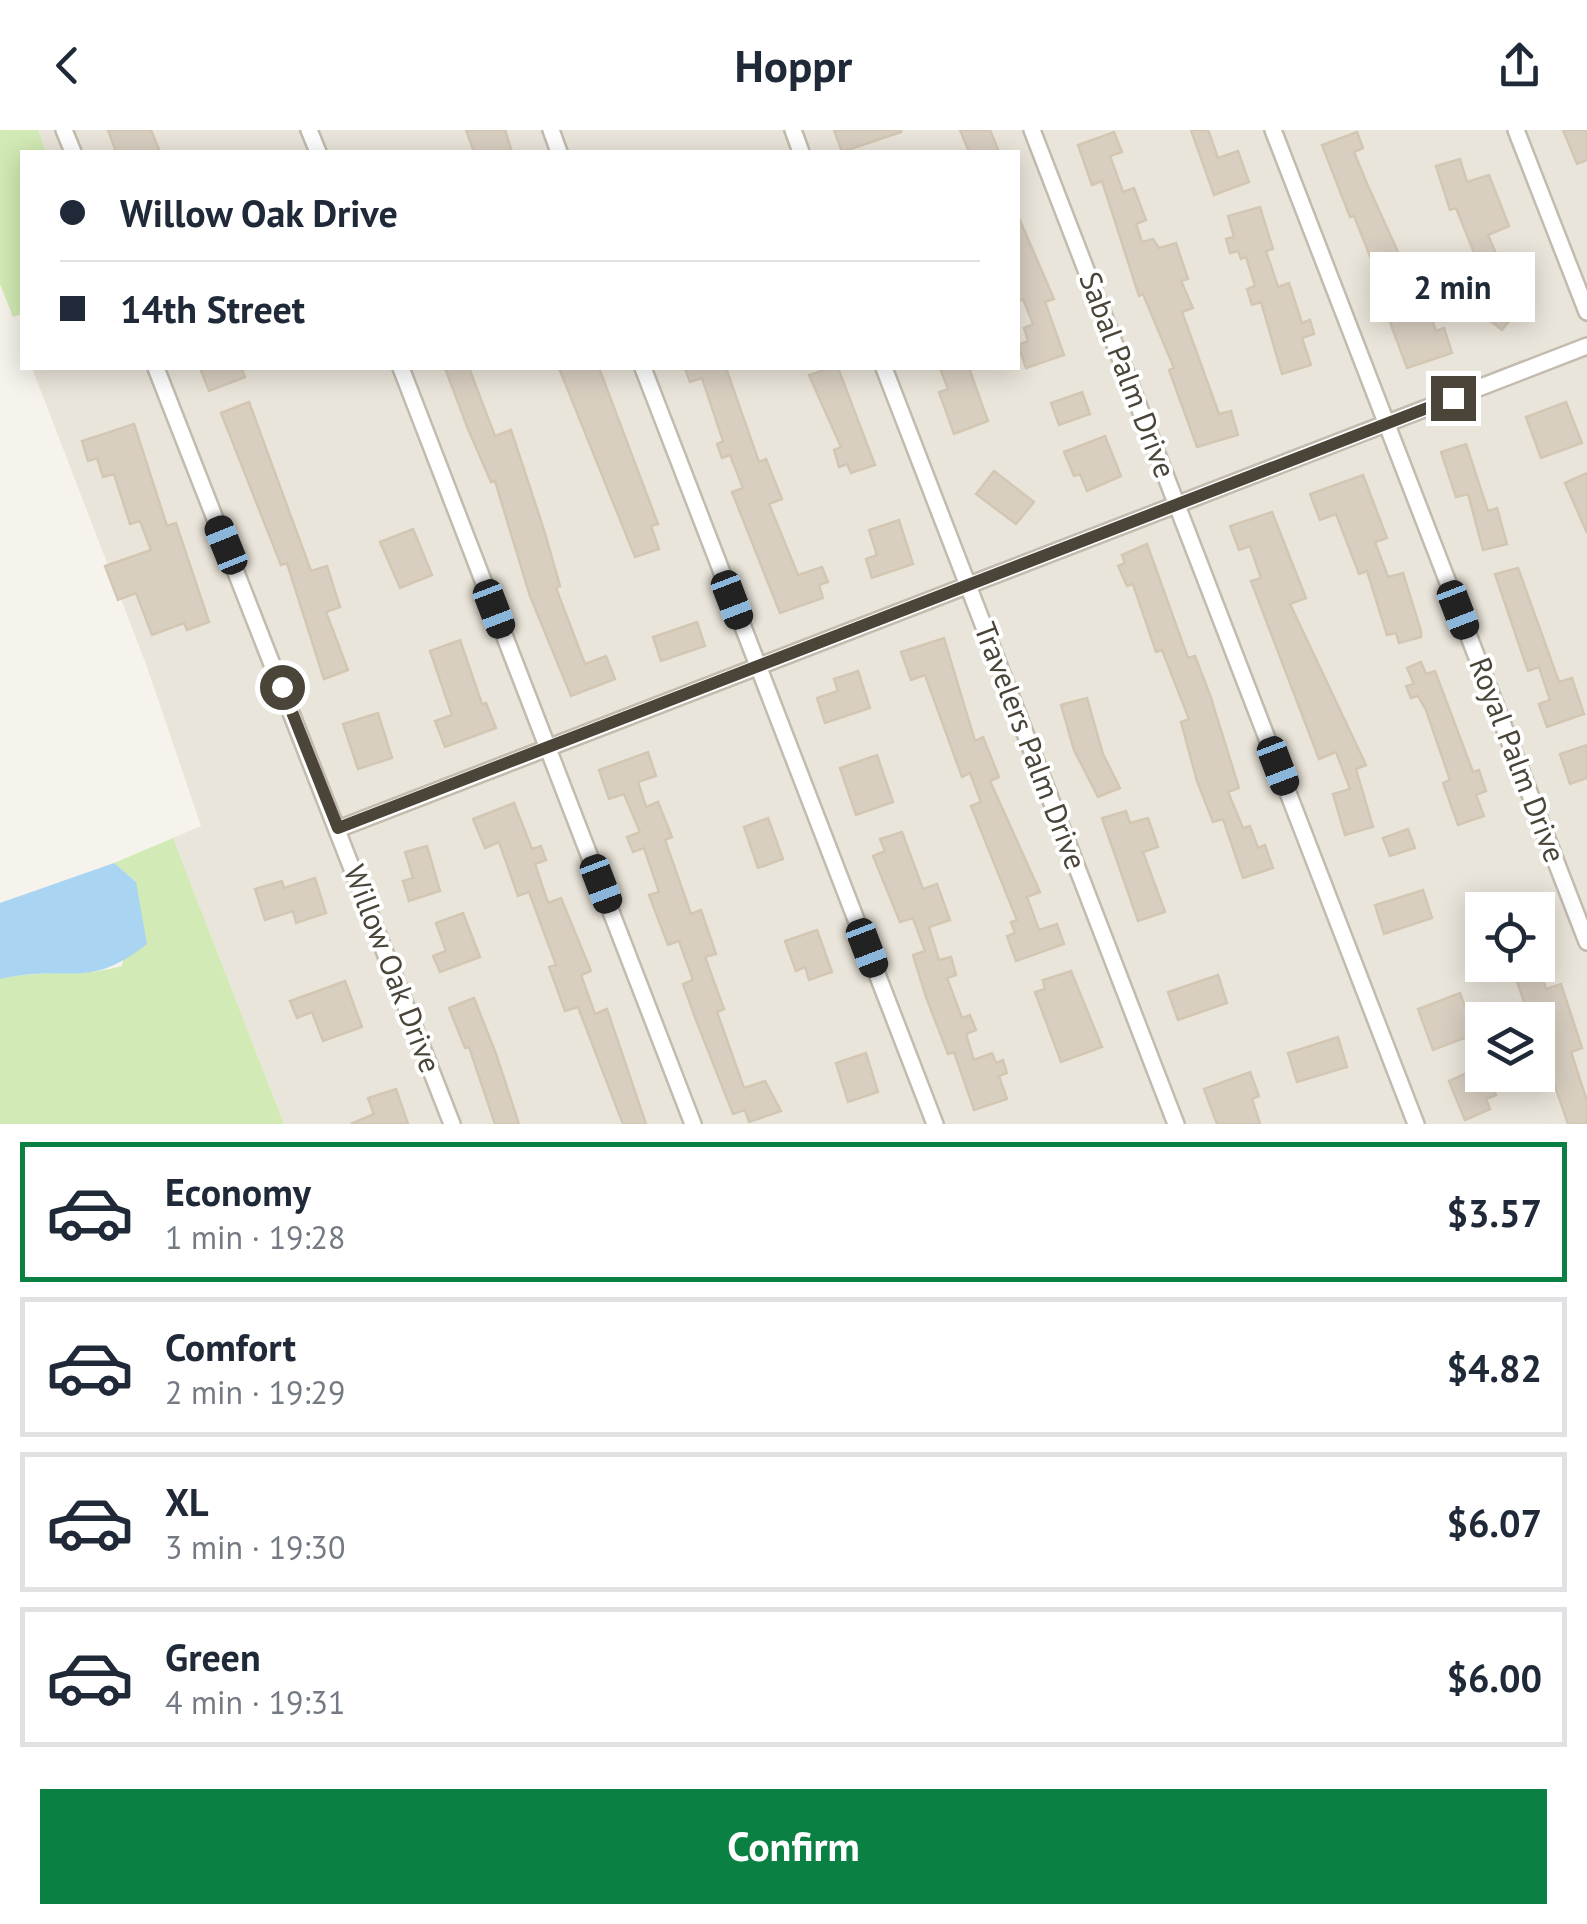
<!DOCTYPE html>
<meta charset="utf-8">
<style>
body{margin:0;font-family:"PT Sans",sans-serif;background:#f2f2f3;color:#1f2937;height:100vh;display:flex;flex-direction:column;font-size:38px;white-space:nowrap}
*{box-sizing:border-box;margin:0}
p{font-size:32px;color:#747a83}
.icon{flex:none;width:55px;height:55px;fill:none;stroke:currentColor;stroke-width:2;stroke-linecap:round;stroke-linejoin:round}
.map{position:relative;height:994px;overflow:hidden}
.side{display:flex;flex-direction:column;background:#fff;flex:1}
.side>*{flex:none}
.guide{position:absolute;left:20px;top:20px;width:1000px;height:220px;border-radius:0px;box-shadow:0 5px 25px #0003;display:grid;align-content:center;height:220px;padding:0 40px;background:#fff}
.controls{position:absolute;left:1465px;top:762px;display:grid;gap:20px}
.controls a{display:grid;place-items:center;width:90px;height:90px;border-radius:0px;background:#fff;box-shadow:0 5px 25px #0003;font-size:50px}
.end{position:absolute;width:45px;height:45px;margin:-22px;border:12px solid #4b4439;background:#fff;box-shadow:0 0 0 5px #fff}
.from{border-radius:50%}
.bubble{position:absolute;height:70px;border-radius:0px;background:#fff;box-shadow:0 5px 25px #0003;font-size:32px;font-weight:600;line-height:70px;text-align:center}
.car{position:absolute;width:30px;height:60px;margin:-30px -15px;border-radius:12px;box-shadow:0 0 8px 2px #0007;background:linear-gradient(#222 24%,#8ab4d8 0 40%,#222 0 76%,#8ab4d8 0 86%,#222 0)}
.guide b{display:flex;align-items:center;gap:35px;height:95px;font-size:38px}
.guide b+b{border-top:2px solid #e0e1e3}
.guide i{width:25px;height:25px;background:#1f2937}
ul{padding:18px 0 0;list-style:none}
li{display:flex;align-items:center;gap:30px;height:140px;margin:0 20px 15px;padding:0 20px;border:5px solid #e0e1e3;border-radius:0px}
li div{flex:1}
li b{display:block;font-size:38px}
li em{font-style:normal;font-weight:600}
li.active{border-color:#0b8043}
li>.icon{width:90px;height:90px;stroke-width:1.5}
.button{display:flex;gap:20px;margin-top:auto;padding:20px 40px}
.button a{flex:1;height:115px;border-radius:0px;background:#0b8043;color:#fff;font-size:40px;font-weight:600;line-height:115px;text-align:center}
header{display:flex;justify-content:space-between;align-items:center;height:130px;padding:0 40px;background:#fff;font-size:45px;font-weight:600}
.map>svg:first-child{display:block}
.residential{fill:#eae5da;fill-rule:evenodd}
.green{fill:#d2eab5}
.water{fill:#a9d4f2}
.building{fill:#d8cfc1;stroke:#d3c7b4;stroke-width:2.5}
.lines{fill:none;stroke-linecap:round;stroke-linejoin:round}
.minor-casing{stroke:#c2bbae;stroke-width:20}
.minor{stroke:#fff;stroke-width:15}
.route{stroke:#4b4439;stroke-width:12}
.labels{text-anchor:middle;stroke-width:8;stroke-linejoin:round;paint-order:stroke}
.street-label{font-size:30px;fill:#4b4439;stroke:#fff}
</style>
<header><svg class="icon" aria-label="back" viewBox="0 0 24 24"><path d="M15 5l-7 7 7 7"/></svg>Hoppr<svg class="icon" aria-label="share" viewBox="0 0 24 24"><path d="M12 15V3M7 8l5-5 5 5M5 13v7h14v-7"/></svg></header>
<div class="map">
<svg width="1587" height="994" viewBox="0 0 1587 994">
<rect width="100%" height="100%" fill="#f6f3ec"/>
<path class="residential" d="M38,0H1587V994H284L173,708L201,696L146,534L32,238H1018V22H46ZM1482,780H1538V835H1482ZM1482,890H1538V945H1482Z"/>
<g class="green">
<path d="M0,0H38L46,22H22V184L13,187L0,154Z"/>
<path d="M173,708L284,994H0V849C42,839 81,848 122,836L136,752L114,733Z"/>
</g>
<path class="water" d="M114,733L136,752L147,814C86,862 68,833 0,849V773Z"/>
<g class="building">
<path d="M108,0H151L160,22H116Z"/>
<path d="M466,0H505L512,22H474Z"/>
<path d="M834,0H901V2L842,22Z"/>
<path d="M960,0H990L999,22H969Z"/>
<path d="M1191,0H1208L1218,28L1238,21L1249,52L1214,65Z"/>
<path d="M1563,0H1587V30L1577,34Z"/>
<path d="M1114,2L1122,22L1110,26L1123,62L1134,58L1146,90L1136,94L1142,112L1153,109L1159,118L1176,113L1188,149L1181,151L1193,178L1182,182L1219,284L1231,281L1238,305L1197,317L1169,240L1174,238L1143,164L1139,166L1102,51L1092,55L1078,15Z"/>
<path d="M1357,2L1363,18L1354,22L1368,56L1408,144L1415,141L1436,201L1444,198L1452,223L1407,238L1384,176L1392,174L1380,139L1376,141L1354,86L1350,87L1322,15Z"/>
<path d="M1460,29L1467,52L1489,45L1509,96L1488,105L1498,128L1479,135L1456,78L1450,80L1436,36Z"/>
<path d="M1260,77L1273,119L1266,121L1278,157L1289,153L1302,193L1310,190L1314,204L1302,208L1311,235L1282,244L1261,172L1252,175L1247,159L1255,156L1246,127L1241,129L1238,121L1230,123L1226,109L1234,107L1228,86Z"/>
<path d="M1018,86L1054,169L1045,172L1064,225L1026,238L1018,215L1028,211L1024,198L1033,194L1023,169L1018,172Z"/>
<path d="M1503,141L1532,162L1502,200L1474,178Z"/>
<path d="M200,238H241L245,247L209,261Z"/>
<path d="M445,238H469L495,306L511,300L544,400L560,456L556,458L585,534L606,526L615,549L571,566L530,466L495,351L491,352L468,299Z"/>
<path d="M559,238H599L658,394L651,396L659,419L635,427Z"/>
<path d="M685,238H726L759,332L766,329L782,369L769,374L798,445L822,437L828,452L819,455L823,468L780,483L732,362L743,358L730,325L722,328L717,314L723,311L702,248L690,252Z"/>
<path d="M830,238H838L875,335L851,343L847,334L839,337L834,320L841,317L809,245Z"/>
<path d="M940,238H969L988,291L954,304L939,262L948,259Z"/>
<path d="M1082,262L1090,284L1059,295L1051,273Z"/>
<path d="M249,272L311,441L327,436L340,477L326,482L348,540L324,549L287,433L281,435L221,283Z"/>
<path d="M1566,272L1582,313L1541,328L1526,287Z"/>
<path d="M134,294L167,396L176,393L209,492L187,500L184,493L152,505L136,463L118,470L105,436L151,420L140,391L130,394L114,344L103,347L97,328L88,331L82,311Z"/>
<path d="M1105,306L1121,346L1087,361L1080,344L1074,346L1064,322Z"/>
<path d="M1466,314L1488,381L1497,378L1507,414L1483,420L1468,364L1456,367L1441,322Z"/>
<path d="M994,341L1034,372L1016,394L976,364Z"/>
<path d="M1587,343V403L1565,353Z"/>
<path d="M1363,345L1387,408L1375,412L1388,447L1403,443L1421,501V507L1399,513L1396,503L1387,505L1367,441L1359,444L1336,384L1320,390L1310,364Z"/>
<path d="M1272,382L1306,468L1290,474L1366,635L1356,639L1373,697L1345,705L1333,664L1350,659L1336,622L1319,629L1251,451L1261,448L1250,416L1239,420L1230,396Z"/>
<path d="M899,390L913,434L872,448L866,429L877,425L869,400Z"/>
<path d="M413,399L432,445L400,458L380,412Z"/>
<path d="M1147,414L1188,528L1195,526L1210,565L1239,658L1228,662L1243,698L1250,696L1258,718L1265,715L1273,738L1243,748L1223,689L1213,692L1197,651L1181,592L1189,589L1162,520L1156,522L1133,454L1127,456L1118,436L1125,433L1122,425Z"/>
<path d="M1518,438L1559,552L1572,548L1584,584L1547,597L1539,574L1550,570L1539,537L1528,541L1495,444Z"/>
<path d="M697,492L705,516L661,531L653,507Z"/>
<path d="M944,508L975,611L983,607L999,647L990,651L1040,762L1027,767L1039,800L1057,794L1064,814L1016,831L1007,806L1015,803L1011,792L1017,790L971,676L981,672L970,643L962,647L925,545L911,550L901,522Z"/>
<path d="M460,510L482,574L486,573L496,598L445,617L435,591L452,585L430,521Z"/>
<path d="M1421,532L1426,544L1435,541L1473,642L1479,640L1486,661L1476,665L1484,686L1458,695L1443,653L1450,650L1426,580L1418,566L1411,568L1406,556L1414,554L1407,538Z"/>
<path d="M858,541L870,578L825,593L817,568L838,561L834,549Z"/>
<path d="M1087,568L1103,624L1120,658L1098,667L1074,620L1061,575Z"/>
<path d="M378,583L392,628L358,639L343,594Z"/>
<path d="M1587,615V648L1570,654L1560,624Z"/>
<path d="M648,622L656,646L638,652L646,677L658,672L672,707L665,710L691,784L701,780L716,824L705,827L724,879L717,882L744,958L765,951L781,981L749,992L745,980L733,984L696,890L683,854L693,850L679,811L668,815L649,765L659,762L644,718L633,722L627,707L640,702L624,664L609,669L599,640Z"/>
<path d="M877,625L893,672L856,685L840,638Z"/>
<path d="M514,673L532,719L541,716L546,730L535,734L548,773L561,768L591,841L581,845L595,884L607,879L646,994H623L578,877L565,881L549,837L556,835L529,762L518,766L499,712L485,718L473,689Z"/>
<path d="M1126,681L1130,693L1148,688L1158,717L1143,722L1165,782L1138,791L1102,688Z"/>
<path d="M768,688L783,729L758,738L744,697Z"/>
<path d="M1408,699L1415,718L1390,726L1383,708Z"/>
<path d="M902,702L923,759L937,754L950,790L929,797L939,830L951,827L956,845L947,848L962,888L970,885L976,900L966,904L974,930L992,923L996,933L1003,930L1007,943L999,946L1007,969L974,980L954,922L948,924L926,867L913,825L925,821L913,788L900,792L873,726L885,721L880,709Z"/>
<path d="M427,716L440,761L409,771L403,751L413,748L405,722Z"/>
<path d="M315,748L326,783L296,793L293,781L265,790L255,759L282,751L284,758Z"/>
<path d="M1423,760L1432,788L1384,804L1375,775Z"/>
<path d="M463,783L480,827L440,842L433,826L446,821L436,793Z"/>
<path d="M817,800L832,842L809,850L805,837L796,841L785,811Z"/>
<path d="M1538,835L1546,859L1561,854L1582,918L1571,922L1587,971V994H1568L1555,956L1549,959L1541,934L1538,935V890H1530L1514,842Z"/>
<path d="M1071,841L1102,917L1061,932L1035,862L1045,859L1043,850Z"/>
<path d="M1218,845L1227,873L1178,890L1168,862Z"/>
<path d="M345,851L362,897L323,911L312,882L297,888L290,871Z"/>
<path d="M1460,863L1475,904L1433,920L1418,879Z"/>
<path d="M474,868L496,924L519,994H495L469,917L465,918L449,878Z"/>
<path d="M1338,907L1347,937L1297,952L1288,923Z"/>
<path d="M866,923L878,962L848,972L836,933Z"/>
<path d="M1474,940L1481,956L1491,953L1496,965L1486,969L1490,979L1465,990L1449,951Z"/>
<path d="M1250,942L1259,966L1252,969L1260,994H1217L1204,959Z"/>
<path d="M396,959L408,994H351L374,984L368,968Z"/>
</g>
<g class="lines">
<g class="minor-casing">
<g id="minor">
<path d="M64,0L73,22"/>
<path d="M309,0L318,22"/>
<path d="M551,0L559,22"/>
<path d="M793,0L801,22"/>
<path d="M1032,0L1416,994"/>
<path d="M1273,0L1587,812"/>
<path d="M1516,0L1587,182"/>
<path d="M156,238L452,994"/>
<path d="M401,238L693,994"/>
<path d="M643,238L935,994"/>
<path d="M884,238L1176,994"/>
<path d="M338,699L1587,216"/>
</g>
</g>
<use href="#minor" class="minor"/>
</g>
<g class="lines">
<path class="route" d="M282,557L338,698L1453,268"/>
</g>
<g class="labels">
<g class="street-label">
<text transform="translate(1127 245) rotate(69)" y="10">Sabal Palm Drive</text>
<text transform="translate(1030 616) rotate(69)" y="10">Travelers Palm Drive</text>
<text transform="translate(1517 630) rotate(69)" y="10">Royal Palm Drive</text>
<text transform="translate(392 839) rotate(69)" y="10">Willow Oak Drive</text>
</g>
</g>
</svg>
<div class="controls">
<a><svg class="icon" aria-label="locate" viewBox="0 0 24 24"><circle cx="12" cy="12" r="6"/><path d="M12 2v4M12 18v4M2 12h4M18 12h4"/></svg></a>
<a><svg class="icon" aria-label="layers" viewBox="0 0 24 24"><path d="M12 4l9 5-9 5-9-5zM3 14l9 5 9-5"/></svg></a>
</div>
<i class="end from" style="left:282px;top:557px"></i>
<i class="end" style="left:1453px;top:268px"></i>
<div class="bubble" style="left:1370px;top:122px;width:165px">2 min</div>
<i class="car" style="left:226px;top:415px;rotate:338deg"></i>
<i class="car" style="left:732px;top:470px;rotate:159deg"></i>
<i class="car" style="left:494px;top:479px;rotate:159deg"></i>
<i class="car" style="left:1458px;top:480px;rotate:159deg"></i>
<i class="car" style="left:1278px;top:636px;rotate:159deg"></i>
<i class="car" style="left:601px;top:754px;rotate:159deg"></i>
<i class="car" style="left:867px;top:818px;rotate:159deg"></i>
<div class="guide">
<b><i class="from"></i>Willow Oak Drive</b>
<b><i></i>14th Street</b>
</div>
</div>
<section class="side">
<ul>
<li class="active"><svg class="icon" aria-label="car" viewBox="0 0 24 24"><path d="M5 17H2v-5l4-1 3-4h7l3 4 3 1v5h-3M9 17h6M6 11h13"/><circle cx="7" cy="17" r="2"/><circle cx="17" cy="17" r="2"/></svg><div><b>Economy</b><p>1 min · 19:28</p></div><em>$3.57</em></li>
<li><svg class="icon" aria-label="car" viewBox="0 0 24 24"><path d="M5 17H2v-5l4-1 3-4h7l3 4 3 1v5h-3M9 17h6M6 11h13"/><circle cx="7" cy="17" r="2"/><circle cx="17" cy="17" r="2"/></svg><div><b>Comfort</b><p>2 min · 19:29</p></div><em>$4.82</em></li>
<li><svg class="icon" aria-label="car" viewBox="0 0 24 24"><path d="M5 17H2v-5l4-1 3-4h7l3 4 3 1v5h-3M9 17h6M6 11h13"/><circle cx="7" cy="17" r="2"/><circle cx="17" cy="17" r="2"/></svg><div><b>XL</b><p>3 min · 19:30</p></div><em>$6.07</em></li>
<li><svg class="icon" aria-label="car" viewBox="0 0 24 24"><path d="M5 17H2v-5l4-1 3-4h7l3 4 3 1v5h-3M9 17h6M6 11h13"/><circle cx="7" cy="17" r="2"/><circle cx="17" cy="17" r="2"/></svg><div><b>Green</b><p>4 min · 19:31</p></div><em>$6.00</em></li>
</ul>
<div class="button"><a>Confirm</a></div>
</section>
